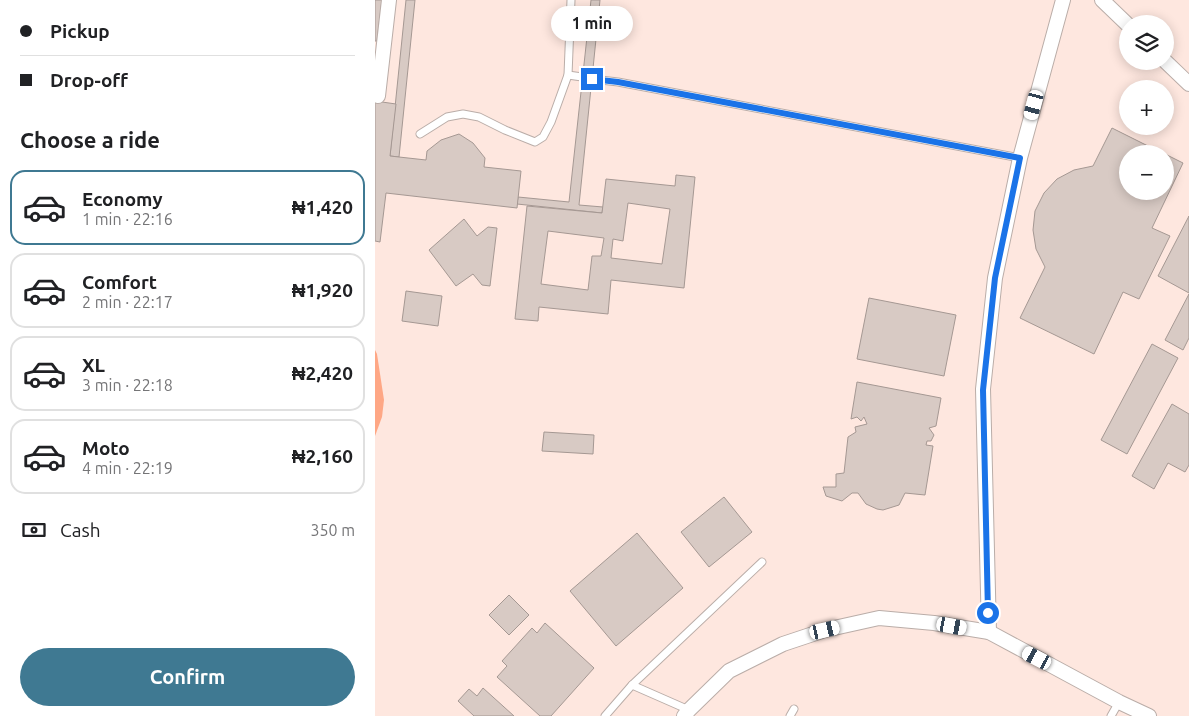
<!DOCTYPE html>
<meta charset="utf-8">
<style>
body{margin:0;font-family:Ubuntu,sans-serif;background:#f6f6f6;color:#202124;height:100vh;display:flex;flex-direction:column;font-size:19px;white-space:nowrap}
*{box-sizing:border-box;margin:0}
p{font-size:16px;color:#757577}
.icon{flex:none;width:28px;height:28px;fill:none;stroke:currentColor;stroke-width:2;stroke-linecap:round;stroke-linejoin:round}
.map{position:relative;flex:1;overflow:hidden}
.sheet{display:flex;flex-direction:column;background:#fff;width:375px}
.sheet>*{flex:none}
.banner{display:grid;align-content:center;height:110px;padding:0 20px;background:#fff}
.fabs{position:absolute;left:744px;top:15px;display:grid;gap:10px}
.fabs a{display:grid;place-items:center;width:55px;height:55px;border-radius:50%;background:#fff;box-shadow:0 2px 12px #0003;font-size:25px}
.end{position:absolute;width:22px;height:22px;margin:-11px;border:6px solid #1a73e8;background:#fff;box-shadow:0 0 0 2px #fff}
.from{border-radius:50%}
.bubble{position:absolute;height:35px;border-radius:18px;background:#fff;box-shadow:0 2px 12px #0003;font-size:16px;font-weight:700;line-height:35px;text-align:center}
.car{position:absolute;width:15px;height:30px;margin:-15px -8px;border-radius:6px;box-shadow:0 0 4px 1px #0007;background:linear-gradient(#fff 24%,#345 0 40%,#fff 0 76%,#345 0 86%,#fff 0)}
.banner b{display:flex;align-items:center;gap:18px;height:48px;font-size:19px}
.banner b+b{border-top:1px solid #e0e0e0}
.banner i{width:12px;height:12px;background:#202124}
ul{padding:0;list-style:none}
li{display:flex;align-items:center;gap:15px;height:75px;margin:0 10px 8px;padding:0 10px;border:2px solid #e0e0e0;border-radius:15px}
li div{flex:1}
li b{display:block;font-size:19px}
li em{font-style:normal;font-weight:700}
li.current{border-color:#3f7992}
li>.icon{width:45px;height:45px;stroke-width:1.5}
h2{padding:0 20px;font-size:22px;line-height:60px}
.pay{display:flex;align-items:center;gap:12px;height:55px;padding:0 20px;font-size:19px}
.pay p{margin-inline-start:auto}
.primary-button{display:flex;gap:10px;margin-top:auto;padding:10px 20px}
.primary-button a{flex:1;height:58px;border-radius:30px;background:#3f7992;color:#fff;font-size:20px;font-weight:700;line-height:58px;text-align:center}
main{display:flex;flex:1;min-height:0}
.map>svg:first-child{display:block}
.built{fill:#fee7df;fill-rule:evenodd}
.forest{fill:#fea785}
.building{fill:#d8cac4;stroke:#a59893;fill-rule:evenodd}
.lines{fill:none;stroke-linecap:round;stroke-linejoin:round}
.service-casing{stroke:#baada8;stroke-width:9}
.minor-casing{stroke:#baada8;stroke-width:16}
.service{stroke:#fff;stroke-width:7}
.minor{stroke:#fff;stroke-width:14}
.route{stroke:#1a73e8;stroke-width:6}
</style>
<main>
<section class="sheet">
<div class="banner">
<b><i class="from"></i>Pickup</b>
<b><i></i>Drop-off</b>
</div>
<h2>Choose a ride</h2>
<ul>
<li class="current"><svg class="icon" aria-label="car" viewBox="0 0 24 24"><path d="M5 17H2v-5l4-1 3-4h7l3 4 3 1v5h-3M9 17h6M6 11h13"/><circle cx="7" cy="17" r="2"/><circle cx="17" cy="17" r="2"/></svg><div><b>Economy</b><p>1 min · 22:16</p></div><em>₦1,420</em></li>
<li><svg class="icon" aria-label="car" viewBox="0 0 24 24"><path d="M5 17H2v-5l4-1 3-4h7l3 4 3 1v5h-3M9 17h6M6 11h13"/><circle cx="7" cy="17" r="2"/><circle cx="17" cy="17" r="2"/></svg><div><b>Comfort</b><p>2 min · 22:17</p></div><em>₦1,920</em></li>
<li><svg class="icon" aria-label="car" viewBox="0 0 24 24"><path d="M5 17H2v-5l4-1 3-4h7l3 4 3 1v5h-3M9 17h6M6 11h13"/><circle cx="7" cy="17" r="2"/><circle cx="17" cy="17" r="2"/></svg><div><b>XL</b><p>3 min · 22:18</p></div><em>₦2,420</em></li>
<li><svg class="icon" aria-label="car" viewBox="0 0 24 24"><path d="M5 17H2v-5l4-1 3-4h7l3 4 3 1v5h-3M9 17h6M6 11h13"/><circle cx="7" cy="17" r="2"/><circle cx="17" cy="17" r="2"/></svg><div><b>Moto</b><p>4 min · 22:19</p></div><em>₦2,160</em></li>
</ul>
<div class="pay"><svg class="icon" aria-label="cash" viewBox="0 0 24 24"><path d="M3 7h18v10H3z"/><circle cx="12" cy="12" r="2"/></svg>Cash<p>350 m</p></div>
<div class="primary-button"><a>Confirm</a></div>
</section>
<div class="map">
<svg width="814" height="716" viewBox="0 0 814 716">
<rect width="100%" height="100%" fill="#fff6f3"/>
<path class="built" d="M0,0H814V716H0ZM752,24H790V61H752ZM752,89H790V126H752ZM752,154H790V191H752Z"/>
<path class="forest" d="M0,350L2,354L9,400L7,417L0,436Z"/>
<g class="building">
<path d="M0,0H7L2,41H0Z"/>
<path d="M31,0H40L24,157L15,156Z"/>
<path d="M216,0H225L204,205L228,207L227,213L142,204L143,197L194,202Z"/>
<path d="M0,101L21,104L15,156L51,160L52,151L66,140L84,134L98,143L110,158L109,167L146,171L142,208L11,193L5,242L0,241Z"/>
<path d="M737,128L789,154H752V191H790V154L808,163L777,228L795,236L764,299L748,292L719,354L645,318L670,267L661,249L658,230L660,211L669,193L682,179L699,170L718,166Z"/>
<path d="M301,175L320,177L309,288L236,280L233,314L164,307L163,321L140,319L152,206L227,213L231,179L300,186ZM253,203L295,209L287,264L236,258L238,239L248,241ZM173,231L229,238L226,256H217L213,290L166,284Z"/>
<path d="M814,216V293L783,276Z"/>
<path d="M89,219L102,236L113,227L122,228L115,286L107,285L98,274L81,286L54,250Z"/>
<path d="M31,291L67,296L63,326L27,321Z"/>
<path d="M814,294V338L808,350L790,340Z"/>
<path d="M494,298L581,315L569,376L482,359Z"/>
<path d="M777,344L803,358L752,454L726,440Z"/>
<path d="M482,382L566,398L561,426L554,428L559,435L556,441H552L551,445L558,446L550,495L530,493L524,505L508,510L502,509L491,504L483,493H477L467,501L451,496L448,487H461V474L469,473L473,437L481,432L480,427L492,424L489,417L486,421L482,417L476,419Z"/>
<path d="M797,404L814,414V465L810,472L793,463L779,489L757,476Z"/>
<path d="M169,432L219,435L218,454L167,451Z"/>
<path d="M349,497L377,532L334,567L306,532Z"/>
<path d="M262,533L308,588L241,646L195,591Z"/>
<path d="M134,595L154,615L134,635L114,615Z"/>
<path d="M170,623L219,668L176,716H165L122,677L132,666L127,661L157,628L162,633Z"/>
<path d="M108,688L139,716H99L83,701L94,689L102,696Z"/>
</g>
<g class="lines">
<g class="service-casing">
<g id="service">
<path d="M193,75L207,77"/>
<path d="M217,79L243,82L645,158"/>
<path d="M45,134L72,117L88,114L104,117L130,130L160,142L168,137L176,122L193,75L196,0"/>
<path d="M257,685L314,710"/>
<path d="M230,716L257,685L387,562"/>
<path d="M415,716L419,709"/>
<path d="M736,716L744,702"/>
</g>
</g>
<g class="minor-casing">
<g id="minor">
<path d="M727,0L752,24"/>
<path d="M790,61L814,84"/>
<path d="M3,96L14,0"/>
<path d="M614,632L608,389L620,278L645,158L688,0"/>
<path d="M309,716L314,710L354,671L408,644L450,630L504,618L559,623L614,632L744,702L774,716"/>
</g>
</g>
<use href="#service" class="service"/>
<use href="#minor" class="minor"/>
</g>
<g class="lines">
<path class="route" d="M217,79L243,82L645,158L620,278L608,390L613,613"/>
</g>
</svg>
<div class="fabs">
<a><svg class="icon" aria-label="layers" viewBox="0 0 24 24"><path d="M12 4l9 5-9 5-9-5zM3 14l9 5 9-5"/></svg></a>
<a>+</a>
<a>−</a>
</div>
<i class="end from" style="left:613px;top:613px"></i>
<i class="end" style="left:217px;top:79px"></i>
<div class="bubble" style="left:176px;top:6px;width:82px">1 min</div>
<i class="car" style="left:659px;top:105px;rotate:195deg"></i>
<i class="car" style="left:577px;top:626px;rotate:100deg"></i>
<i class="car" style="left:450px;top:630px;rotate:77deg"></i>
<i class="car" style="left:662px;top:658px;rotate:298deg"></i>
</div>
</main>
